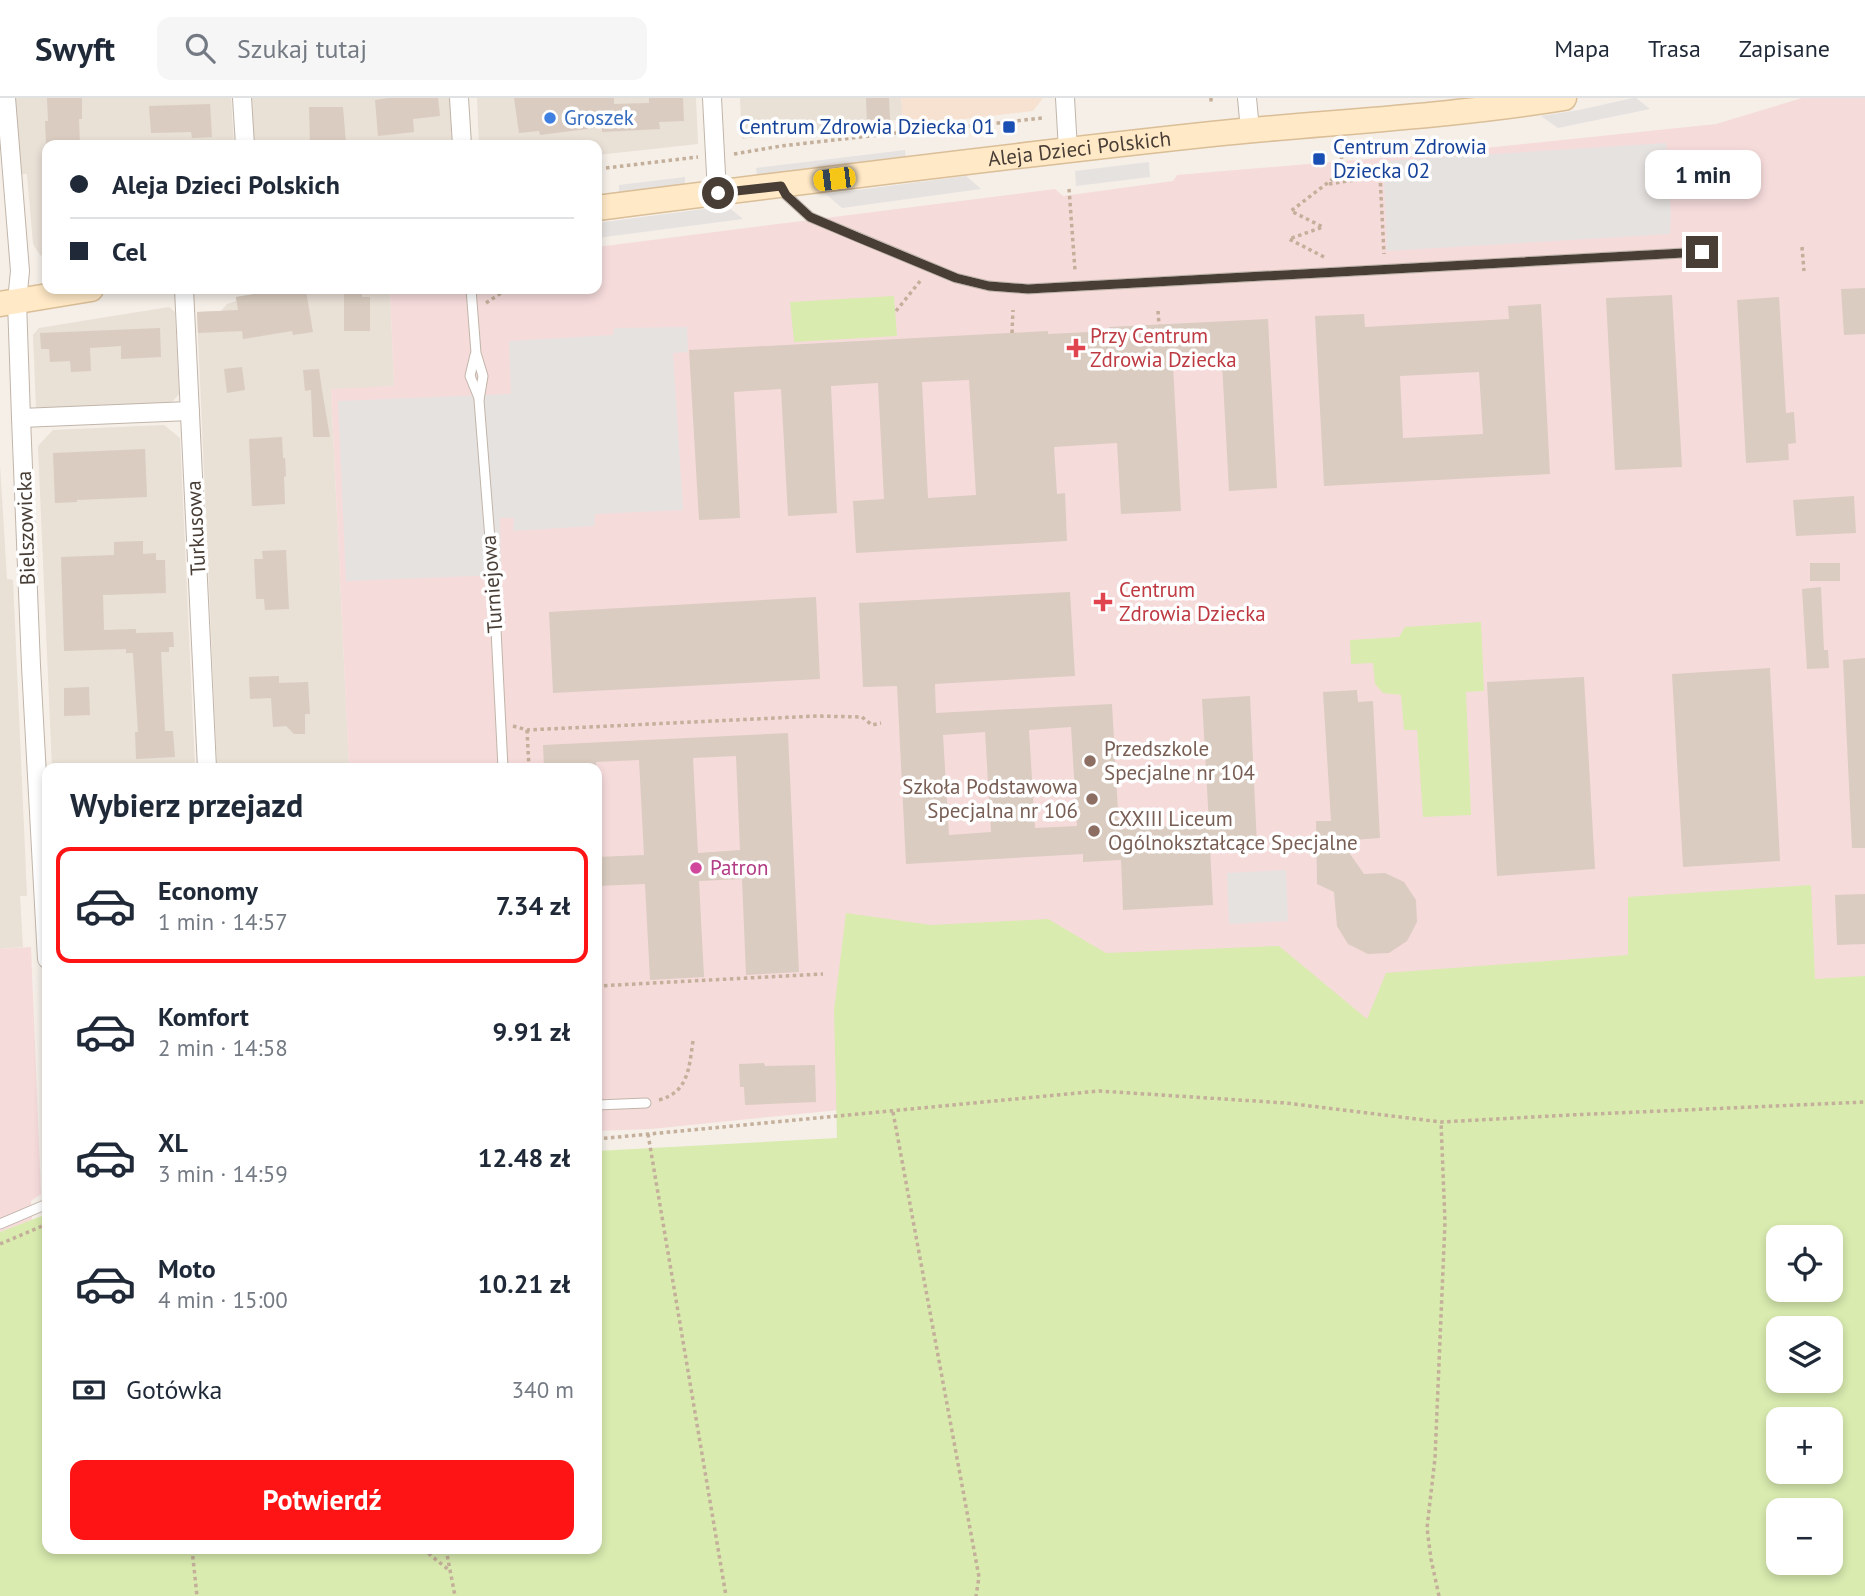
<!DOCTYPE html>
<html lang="pl">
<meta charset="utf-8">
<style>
body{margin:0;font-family:"PT Sans",sans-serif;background:#f6f6f7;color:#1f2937;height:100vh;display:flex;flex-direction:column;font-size:26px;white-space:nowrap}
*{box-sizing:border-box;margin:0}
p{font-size:23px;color:#747a83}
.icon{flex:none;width:38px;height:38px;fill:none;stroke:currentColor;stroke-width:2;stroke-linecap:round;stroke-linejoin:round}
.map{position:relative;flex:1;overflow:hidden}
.details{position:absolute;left:42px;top:665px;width:560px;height:791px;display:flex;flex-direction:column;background:#fff;border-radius:14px;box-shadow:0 4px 10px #0003}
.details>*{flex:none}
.guide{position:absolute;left:42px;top:42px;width:560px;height:154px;border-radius:14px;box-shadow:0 4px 10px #0003;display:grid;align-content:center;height:154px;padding:0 28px;background:#fff}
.buttons{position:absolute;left:1766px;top:1127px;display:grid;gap:14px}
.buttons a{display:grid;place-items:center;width:77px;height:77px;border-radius:14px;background:#fff;box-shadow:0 4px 10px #0003;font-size:35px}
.end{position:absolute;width:32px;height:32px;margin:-16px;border:9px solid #483e36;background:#fff;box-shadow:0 0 0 4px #fff}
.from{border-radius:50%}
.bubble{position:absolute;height:49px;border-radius:14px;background:#fff;box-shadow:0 4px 10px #0003;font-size:23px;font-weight:800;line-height:49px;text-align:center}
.car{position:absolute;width:21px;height:42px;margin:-21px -10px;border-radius:9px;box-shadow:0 0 5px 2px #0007;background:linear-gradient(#f5c518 24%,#345 0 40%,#f5c518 0 76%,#345 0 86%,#f5c518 0)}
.guide b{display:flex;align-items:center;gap:24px;height:66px;font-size:26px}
.guide b+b{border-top:2px solid #e0e1e3}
.guide i{width:18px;height:18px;background:#1f2937}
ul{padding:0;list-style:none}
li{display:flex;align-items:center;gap:21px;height:116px;margin:0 14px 10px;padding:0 14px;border:4px solid transparent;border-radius:14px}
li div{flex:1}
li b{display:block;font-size:26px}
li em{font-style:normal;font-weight:800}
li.current{border-color:#ff1415}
li>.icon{width:63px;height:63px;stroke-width:1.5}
h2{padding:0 28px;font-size:32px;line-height:84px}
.pay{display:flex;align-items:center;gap:18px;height:77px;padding:0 28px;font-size:26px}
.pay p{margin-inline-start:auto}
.button{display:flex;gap:14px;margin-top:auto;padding:14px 28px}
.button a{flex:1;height:80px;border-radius:14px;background:#ff1415;color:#fff;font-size:28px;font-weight:800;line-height:80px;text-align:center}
header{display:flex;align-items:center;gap:42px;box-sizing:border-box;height:98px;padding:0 35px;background:#fff;border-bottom:2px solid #e0e1e3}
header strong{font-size:33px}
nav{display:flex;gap:38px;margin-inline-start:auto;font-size:24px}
.search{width:490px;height:63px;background:#f6f6f7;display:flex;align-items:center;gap:18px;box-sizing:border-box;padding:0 24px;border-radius:14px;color:#747a83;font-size:26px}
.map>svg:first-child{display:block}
.residential{fill:#e9e0d6}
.commercial{fill:#f7e2d2}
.medical{fill:#f6dbdb}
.green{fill:#d9ebaf;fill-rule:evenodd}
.parking{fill:#e6e2e0}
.building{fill:#daccc0;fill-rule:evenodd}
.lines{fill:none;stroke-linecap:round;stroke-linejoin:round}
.lane-casing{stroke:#c1b5aa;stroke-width:11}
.street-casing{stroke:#c1b5aa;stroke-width:20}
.secondary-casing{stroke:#dabe97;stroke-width:27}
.path{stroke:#c3af9a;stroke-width:3.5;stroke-dasharray:3.5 3.5;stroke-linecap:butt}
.lane{stroke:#fff;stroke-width:9}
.street{stroke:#fff;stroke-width:18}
.secondary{stroke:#ffe9c7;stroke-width:24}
.route{stroke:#483e36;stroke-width:9}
.shop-dot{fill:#3f7fe0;stroke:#fff;stroke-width:2.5}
.transit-dot{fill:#1a4fb4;stroke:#fff;stroke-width:2.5}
.health-dot{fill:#e0444e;stroke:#fff;stroke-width:2.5}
.education-dot{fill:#8d6e63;stroke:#fff;stroke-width:2.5}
.hotel-dot{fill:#d1479c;stroke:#fff;stroke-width:2.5}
.labels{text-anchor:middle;stroke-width:7;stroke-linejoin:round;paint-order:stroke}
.shop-label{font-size:21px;fill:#366cbe;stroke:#fff;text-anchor:start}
.transit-label{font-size:21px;fill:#164399;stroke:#fff;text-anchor:end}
.street-label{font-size:21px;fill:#483e36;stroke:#fff}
.health-label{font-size:21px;fill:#be3a42;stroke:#fff;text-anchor:start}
.education-label{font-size:21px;fill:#785e54;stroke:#fff;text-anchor:start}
.hotel-label{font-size:21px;fill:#b23c85;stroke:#fff;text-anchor:start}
</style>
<header>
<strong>Swyft</strong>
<div class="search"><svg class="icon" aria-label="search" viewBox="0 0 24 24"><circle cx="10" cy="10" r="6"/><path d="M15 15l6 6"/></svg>Szukaj tutaj</div>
<nav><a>Mapa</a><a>Trasa</a><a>Zapisane</a></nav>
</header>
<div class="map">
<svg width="1865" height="1498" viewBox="0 0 1865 1498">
<rect width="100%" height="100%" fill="#f5efe8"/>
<g class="residential">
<path d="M14,0H231L234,47H47V161L40,157L33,146L27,76H18Z"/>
<path d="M252,0H450L452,47H254Z"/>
<path d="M477,0H696L698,46L597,57V47H479Z"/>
<path d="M740,0H901L903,21L742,41Z"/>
<path d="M286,191L288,196L317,191H390L394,288L331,292L349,670H217L197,214L214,213L215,220L227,206L236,203V199Z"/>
<path d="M169,209L175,214L179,296L170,306L36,310L33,237L39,230Z"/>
<path d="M164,327L180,340L195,670H52L38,348L53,332Z"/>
<path d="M0,367L7,481L13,482L27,798H20L23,849L0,851Z"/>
</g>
<path class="commercial" d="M901,0H1043L1033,13L913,27L903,21Z"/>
<g class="medical">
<path d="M1802,0H1865V988L1096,986L651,1031L597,1033V670H349L331,291L394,288L390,191H597V149L1055,91L1063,98L1173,83L1177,77L1427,56L1716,26Z"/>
<path d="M31,849L41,1096L31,1103L32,1122L0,1134V851Z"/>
</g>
<g class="green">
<path d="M894,198L897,238L794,244L790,204Z"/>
<path d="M1481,524L1484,593L1466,594L1471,717L1423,719L1417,632H1404L1401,597L1383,595L1375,586L1373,565L1351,566L1350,542L1399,539L1405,529Z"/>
<path d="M1811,787L1815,881L1865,878V1498H0V1134L47,1116V1451H597V1053L837,1040L834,912L846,815L931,827L1048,821L1106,855L1279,848L1367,921L1386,875L1628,857V799ZM1778,1139H1830V1192H1778ZM1778,1230H1830V1283H1778ZM1778,1321H1830V1374H1778ZM1778,1412H1830V1465H1778Z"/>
</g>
<g class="parking">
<path d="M1633,0H1636L1650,11L1558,30L1541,18L1579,12Z"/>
<path d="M1666,45L1671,116L1670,136L1387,153L1383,63Z"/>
<path d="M905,52L906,60L757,78L756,70Z"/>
<path d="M1149,64L1150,79L1076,88L1075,73Z"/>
<path d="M966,78L981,91L842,110L826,96Z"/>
<path d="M685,79V87L619,95V87Z"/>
<path d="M727,108L743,121L597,140V125Z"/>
<path d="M687,229L688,254L673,255L683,412L595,416L594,428L513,433L514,420H500L501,477L346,483L338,303L511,296L509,243L613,237L614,230Z"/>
<path d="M1286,772L1288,823L1229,826L1227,775Z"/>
</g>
<g class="building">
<path d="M47,0H82V21H79L80,47H46L45,23H48Z"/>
<path d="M388,0H438L440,18L413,21L414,34L378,38L375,2Z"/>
<path d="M514,0H614V6L649,5V0H683L684,23L659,24L660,31L602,34V29L540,37L539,33L519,35Z"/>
<path d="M866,0H889L890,22L867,25Z"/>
<path d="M210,6L212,39L192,40L191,34L151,35L149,8Z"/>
<path d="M309,9H343L346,45L310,46Z"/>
<path d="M1865,190V236L1844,237L1841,191Z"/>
<path d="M286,191L287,196L306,193L313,234L293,237L292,233L243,241L242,233L198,235L197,214L238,212L236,199Z"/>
<path d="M344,195H362V199H370V233H344Z"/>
<path d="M1672,197L1682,369L1615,372L1606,200Z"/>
<path d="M1779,199L1786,315L1794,314L1796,345L1788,346L1789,362L1746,365L1737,202Z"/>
<path d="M1541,206L1550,376L1324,388L1315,218L1364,216L1365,229L1509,221L1508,208ZM1479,274L1483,336L1403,340L1400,278Z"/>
<path d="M1268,221L1277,390L1229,393L1222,265L1173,268L1181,413L1121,416L1117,345L1054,349L1057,396L1065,395L1067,443L856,455L853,403L884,401L878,285L831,288L837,415L788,418L781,291L734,294L740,420L699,422L689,252L1048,233V236L1110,233L1109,229ZM969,282L976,397L928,400L922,284Z"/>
<path d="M160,230L161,259L121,261V248L90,250L91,273L71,274L70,263L50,264L49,251H41L40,235Z"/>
<path d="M242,269L245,292L227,295L224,271Z"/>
<path d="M319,271L322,292L330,339H313L311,292L305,293L303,272Z"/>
<path d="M282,339L283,360H285L286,378L284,379L285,406L252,408L249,341Z"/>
<path d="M145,351L147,399L77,402V404L55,405L53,355Z"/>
<path d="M1854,398L1856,435L1796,438L1793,402Z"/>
<path d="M143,443V456L156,455V462H165L166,495L103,497L104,532L136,531V535L173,534L174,549H169V554H161L165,633H173L175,659L136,661L135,634H138L133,555H126V551L64,553L61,459L114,457V444Z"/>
<path d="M286,452L289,511L265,512L264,501H256L254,461H263L262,453Z"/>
<rect x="1810" y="465" width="30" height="18"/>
<path d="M1821,489L1824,552H1828L1829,570L1807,571L1802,491Z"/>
<path d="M1070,494L1075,578L935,586L936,615L1112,606L1119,731L1209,726L1202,601L1250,598L1257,747L1210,749L1213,807L1123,812L1121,762L1083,764V756L906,766L897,588L863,589L859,505ZM1071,629L1077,728L1035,730L1029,632ZM985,634L991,734L949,737L943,637Z"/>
<path d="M816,499L820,581L553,595L549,514Z"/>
<path d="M1865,560V750H1852L1843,562Z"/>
<path d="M1770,570L1780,763L1683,769L1672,576Z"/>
<path d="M279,578V585L308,584L310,616H305V636H294L286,628L273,629L271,600L250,601L249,579Z"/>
<path d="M1584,579L1595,771L1497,778L1487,584Z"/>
<path d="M89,589L90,617L64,618V590Z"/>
<path d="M1357,592L1358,604L1373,603L1380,740L1341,743L1364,776L1385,775L1404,784L1416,802L1417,824L1407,843L1389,855L1368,856L1348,846L1337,828L1334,794L1317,786L1316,723H1331L1323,594Z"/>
<path d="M788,635L799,874L746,877L742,781L699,783L704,879L650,882L645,786L597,788V759L644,757L639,662L596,664L597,670H544L543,647ZM736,658L740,752L698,755L693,660Z"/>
<path d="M1865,796V846L1837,847L1835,797Z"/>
<path d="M764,965L765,968L815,967L816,1004L745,1007L744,989H740L739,966Z"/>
</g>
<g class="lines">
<g class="lane-casing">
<g id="lane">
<path d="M782,90L786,97L810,119L956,180L989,188L1028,191L1702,154"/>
<path d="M471,191L476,255L483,278L479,302L494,492L503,670"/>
<path d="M475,257L470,278L479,300"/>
<path d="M597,1007L646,1005"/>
<path d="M0,1126L47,1106"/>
</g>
</g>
<g class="street-casing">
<g id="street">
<path d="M6,0L20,173L17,203L21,320L31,568L47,861"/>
<path d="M242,0L245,47"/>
<path d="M459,0L462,47"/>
<path d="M712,0L717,95"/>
<path d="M1065,0L1068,52"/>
<path d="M1247,0L1250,32"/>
<path d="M184,191L207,670"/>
<path d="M21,320L190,313"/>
</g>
</g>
<g class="secondary-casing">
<g id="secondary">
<path id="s1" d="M597,110C801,84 1006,58 1212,36C1329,24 1447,19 1564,0"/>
<path d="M0,206L91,191"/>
</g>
</g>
<g class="path">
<path d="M1211,0V7"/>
<path d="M927,33L1042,20"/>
<path d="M734,56L781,48L905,34"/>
<path d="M606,70L698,59"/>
<path d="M1380,78L1384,156"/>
<path d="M1329,86L1380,78L1388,77L1395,81"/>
<path d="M1069,91L1075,172"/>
<path d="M1802,149L1804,173"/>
<path d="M1324,159L1289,141L1323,129L1291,113L1343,73L1341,55"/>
<path d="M486,205L507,191"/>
<path d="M896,213L921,182"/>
<path d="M1158,213L1159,227"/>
<path d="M1012,235L1013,212"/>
<path d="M513,628L527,632L817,618L862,619L872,627L881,625"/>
<path d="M527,632L529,670"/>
<path d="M597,888L823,876"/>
<path d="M659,1002C689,994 689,969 693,943"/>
<path d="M893,1014L979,1479L976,1498"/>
<path d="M648,1036L726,1498"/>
<path d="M597,1041L1099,993L1286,1005L1441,1024L1570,1017L1865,1004"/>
<path d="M0,1146L47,1126"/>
<path d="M192,1451L197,1498"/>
<path d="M423,1451L450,1473"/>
<path d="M446,1451L455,1498"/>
<path d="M1439,1498L1431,1461L1427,1430L1435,1360L1445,1124L1441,1024"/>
</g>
<use href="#lane" class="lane"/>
<use href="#street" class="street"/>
<use href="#secondary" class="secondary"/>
</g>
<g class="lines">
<path class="route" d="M718,95L781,88L786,97L810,119L862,141L956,180L989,188L1028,191L1702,154"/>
</g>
<circle class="shop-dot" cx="550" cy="20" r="7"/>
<g class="transit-dot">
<rect x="1002" y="22" width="14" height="14" rx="3.5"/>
<rect x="1312" y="54" width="14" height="14" rx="3.5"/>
</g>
<g class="health-dot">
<path d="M1072.5 239.5h7v7h7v7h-7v7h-7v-7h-7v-7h7z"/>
<path d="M1099.5 493.5h7v7h7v7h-7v7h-7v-7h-7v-7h7z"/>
</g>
<g class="education-dot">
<circle cx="1090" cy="663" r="7"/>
<circle cx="1092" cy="701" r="7"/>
<circle cx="1094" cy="733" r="7"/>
</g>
<circle class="hotel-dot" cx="696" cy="770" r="7"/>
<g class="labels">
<g class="shop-label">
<text x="564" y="27">Groszek</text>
</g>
<g class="transit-label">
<text x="995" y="36">Centrum Zdrowia Dziecka 01</text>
<text x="1333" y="56" text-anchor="start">Centrum Zdrowia<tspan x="1333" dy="24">Dziecka 02</tspan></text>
</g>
<g class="street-label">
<text dy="7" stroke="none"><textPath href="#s1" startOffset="486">Aleja Dzieci Polskich</textPath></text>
<text transform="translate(26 430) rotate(-92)" y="7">Bielszowicka</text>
<text transform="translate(196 430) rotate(-93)" y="7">Turkusowa</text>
<text transform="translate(492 486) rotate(-94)" y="7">Turniejowa</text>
</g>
<g class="health-label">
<text x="1090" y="245">Przy Centrum<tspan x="1090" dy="24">Zdrowia Dziecka</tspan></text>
<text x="1119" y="499">Centrum<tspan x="1119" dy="24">Zdrowia Dziecka</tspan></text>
</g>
<g class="education-label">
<text x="1104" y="658">Przedszkole<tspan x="1104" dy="24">Specjalne nr 104</tspan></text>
<text x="1078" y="696" text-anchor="end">Szkoła Podstawowa<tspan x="1078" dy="24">Specjalna nr 106</tspan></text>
<text x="1108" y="728">CXXIII Liceum<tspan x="1108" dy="24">Ogólnokształcące Specjalne</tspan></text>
</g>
<g class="hotel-label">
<text x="710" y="777">Patron</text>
</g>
</g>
</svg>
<div class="buttons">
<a><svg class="icon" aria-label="locate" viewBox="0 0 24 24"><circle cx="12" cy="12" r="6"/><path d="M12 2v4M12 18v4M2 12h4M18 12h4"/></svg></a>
<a><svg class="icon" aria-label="layers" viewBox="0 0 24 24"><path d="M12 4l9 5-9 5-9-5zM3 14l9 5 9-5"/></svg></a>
<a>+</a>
<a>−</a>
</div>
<i class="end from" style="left:718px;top:95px"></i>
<i class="end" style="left:1702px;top:154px"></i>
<div class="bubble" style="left:1645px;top:52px;width:116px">1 min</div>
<i class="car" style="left:834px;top:81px;rotate:263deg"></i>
<div class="guide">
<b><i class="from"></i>Aleja Dzieci Polskich</b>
<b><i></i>Cel</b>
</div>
<section class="details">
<h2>Wybierz przejazd</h2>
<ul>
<li class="current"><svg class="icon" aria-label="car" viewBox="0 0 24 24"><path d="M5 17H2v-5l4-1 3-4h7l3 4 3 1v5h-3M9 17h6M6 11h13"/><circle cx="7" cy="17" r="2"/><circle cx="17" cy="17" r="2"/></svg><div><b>Economy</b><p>1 min · 14:57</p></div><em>7.34 zł</em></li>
<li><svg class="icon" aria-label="car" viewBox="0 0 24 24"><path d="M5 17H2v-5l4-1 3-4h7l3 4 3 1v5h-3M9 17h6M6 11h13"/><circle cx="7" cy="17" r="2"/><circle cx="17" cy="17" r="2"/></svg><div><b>Komfort</b><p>2 min · 14:58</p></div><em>9.91 zł</em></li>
<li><svg class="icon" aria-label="car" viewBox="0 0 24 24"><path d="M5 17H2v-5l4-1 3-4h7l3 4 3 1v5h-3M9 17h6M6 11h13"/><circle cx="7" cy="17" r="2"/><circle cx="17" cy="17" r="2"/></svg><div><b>XL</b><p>3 min · 14:59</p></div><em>12.48 zł</em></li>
<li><svg class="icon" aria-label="car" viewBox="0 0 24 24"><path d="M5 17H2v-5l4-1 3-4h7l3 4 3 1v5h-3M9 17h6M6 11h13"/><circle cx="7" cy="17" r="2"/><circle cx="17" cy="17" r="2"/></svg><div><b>Moto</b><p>4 min · 15:00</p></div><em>10.21 zł</em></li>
</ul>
<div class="pay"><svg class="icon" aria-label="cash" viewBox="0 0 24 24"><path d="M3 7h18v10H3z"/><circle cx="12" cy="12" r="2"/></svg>Gotówka<p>340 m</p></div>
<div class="button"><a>Potwierdź</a></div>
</section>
</div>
